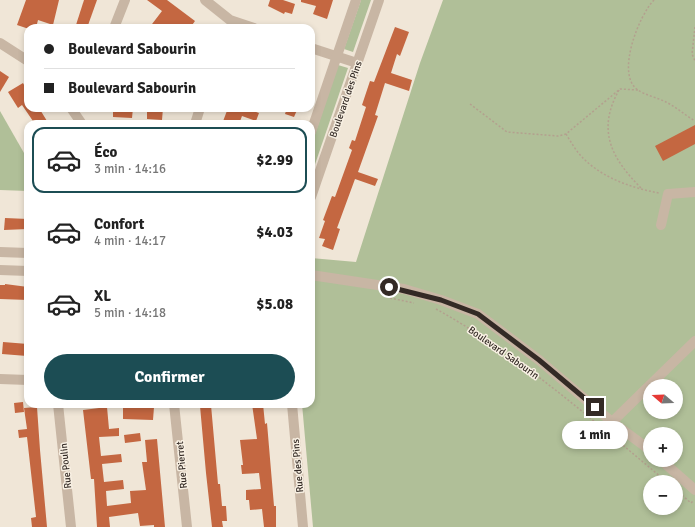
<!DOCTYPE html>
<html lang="fr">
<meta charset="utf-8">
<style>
body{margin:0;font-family:Signika,sans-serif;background:#f2f2f2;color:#222;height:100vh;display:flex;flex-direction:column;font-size:15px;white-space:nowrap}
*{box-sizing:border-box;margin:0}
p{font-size:13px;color:#767676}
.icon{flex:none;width:22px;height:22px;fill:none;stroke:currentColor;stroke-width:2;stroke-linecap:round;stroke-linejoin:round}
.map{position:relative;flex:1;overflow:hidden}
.panel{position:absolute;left:24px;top:120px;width:291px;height:288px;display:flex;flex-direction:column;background:#fff;border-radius:12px;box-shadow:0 2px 6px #0003}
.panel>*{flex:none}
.hud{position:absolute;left:24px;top:24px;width:291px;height:88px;border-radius:12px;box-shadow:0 2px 6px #0003;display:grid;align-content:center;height:88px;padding:0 20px;background:#fff}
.needle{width:26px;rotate:289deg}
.tools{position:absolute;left:643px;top:379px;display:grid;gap:8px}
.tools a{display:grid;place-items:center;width:40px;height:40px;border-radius:50%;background:#fff;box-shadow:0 2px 6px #0003;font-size:20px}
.end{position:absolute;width:18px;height:18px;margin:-9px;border:5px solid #332a25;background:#fff;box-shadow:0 0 0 2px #fff}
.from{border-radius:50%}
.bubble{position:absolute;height:28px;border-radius:14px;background:#fff;box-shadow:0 2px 6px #0003;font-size:13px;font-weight:800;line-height:28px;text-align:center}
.hud b{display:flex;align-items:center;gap:14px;height:38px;font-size:15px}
.hud b+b{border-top:1px solid #e0e0e0}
.hud i{width:10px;height:10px;background:#222}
ul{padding:7px 0 0;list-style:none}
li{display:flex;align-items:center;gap:12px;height:66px;margin:0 8px 6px;padding:0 12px;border:2px solid transparent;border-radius:12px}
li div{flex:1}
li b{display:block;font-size:15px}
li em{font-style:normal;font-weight:800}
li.on{border-color:#1c4d54}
li>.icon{width:36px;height:36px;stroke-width:1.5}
.cta{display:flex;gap:8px;margin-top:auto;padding:8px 20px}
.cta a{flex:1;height:46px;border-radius:24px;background:#1c4d54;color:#fff;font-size:16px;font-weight:800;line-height:46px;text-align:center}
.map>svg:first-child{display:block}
.green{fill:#b0bf98;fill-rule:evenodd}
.building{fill:#c46741}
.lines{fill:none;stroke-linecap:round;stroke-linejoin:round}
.path{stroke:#b3a08e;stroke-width:1.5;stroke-dasharray:2 2;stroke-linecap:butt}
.minor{stroke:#c8b6a4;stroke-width:10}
.route{stroke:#332a25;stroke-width:5}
.labels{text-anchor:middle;stroke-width:3;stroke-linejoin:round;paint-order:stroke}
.street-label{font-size:10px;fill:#332a25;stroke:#f8f0e3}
</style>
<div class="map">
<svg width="695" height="527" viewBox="0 0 695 527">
<rect width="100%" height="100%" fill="#f0e6d7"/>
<g class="green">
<path d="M361,0H371L353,52L344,49Z"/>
<path d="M443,0H695V527H313L302,404H311V258L356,262L420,63ZM650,386H676V412H650ZM650,434H676V460H650ZM650,482H676V508H650Z"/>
<path d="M338,65L348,68L311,176V146Z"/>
<path d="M0,111L28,160V191L0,190Z"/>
</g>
<g class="building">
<path d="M26,0H59L53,25L38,20L36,28H26L17,25Z"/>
<path d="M84,0H97L87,28H75Z"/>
<path d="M147,0H167L195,21L190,28H149L162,11Z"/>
<path d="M270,0H283L295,4L292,14L285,12L284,14L268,6Z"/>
<path d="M301,0H333L327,19L313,14L316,6L301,2Z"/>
<path d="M395,27L409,32L400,56L397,54L391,73L412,80L409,91L385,83L375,115L378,116L358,172L378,179L375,186L355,179L337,228L340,229L333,250L322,246L325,239L319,238L325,221L323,220L332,196L335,197L352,150L349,148L352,140L355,141L366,107L362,105L370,81L374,82Z"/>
<path d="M0,71L9,77L0,92Z"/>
<path d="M23,83L28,92V108H39L47,121L41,124H35L22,105L18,108L8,92Z"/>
<path d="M113,108H133L132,118L113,117Z"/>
<path d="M147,108H163L162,120L147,119Z"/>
<path d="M228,108H244L259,113L256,121L242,116L239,124H222Z"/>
<path d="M287,108H298L294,117L285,114Z"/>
<path d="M695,125V144L663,161L655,146Z"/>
<path d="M5,218L28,219V229L4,230Z"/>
<path d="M5,284L28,287V300L0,299V285H5Z"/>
<path d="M3,342L28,344L27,356L2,354Z"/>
<path d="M23,402L24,412L15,413L14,403Z"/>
<path d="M252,404H263L265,424L267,423L274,506H276V527H264L262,509L250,510L249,500H246V490L261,489L259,473L242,474L241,465H243L240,440L257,439Z"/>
<path d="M211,405L218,484H220L222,506H226L227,521H222L223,527H212L206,473L200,406Z"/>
<path d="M123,406L154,407L153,420L123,419Z"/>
<path d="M37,407L40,450L47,527H32L31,518L36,517L27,437L19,438L18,430L27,429L24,408Z"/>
<path d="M107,407L109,429L119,428V436L99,437L101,456L121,454L122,462L102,464L104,482L123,480L124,489L106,491L107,506L131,503L130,491L146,490L142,462H147L145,440L157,439L165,527H154V525L140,526L138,513L109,517L110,527H97L94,479H91L83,410Z"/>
<path d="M140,433L141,441L125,443L124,435Z"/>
</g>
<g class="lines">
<g class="path">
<path d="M654,0C639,15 615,75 638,90C645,95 658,98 666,102C676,107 685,115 695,121"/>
<path d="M695,27L692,54L695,61"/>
<path d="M619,90C596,131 612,159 642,189"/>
<path d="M470,104L507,132L558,136L566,134L620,89L638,90"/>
<path d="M566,134C571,142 576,151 582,157C602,178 632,188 659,193"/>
<path d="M390,298L414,303"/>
<path d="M436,309C521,356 592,420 667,482"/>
<path d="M676,490L691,503L694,500"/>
</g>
<g class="minor">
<path d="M205,0L230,20L254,28"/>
<path d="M114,28L125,0"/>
<path d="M0,43L28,61"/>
<path d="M311,48L357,63"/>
<path d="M71,108L82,124"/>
<path d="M195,124L200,108"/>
<path d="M311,132L356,0"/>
<path d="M311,197L379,0"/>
<path d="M661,225L668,194L695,192"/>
<path d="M0,252L28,253"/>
<path d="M0,270L28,271"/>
<path d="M311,275L404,289L441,300L478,314L539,360L612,422L650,450"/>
<path d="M0,379L28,380"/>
<path d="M58,404L71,527"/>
<path d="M174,404L187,527"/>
<path d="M292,404L303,527"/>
<path d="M612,422L695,341"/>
<path d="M661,460L695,490"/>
</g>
</g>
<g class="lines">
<path class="route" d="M389,287L441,300L478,314L539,360L595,407"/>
</g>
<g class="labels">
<g class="street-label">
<text transform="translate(345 99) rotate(-71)" y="4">Boulevard des Pins</text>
<text transform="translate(504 352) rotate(35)" y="4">Boulevard Sabourin</text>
<text transform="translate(181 465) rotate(-95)" y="4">Rue Pierret</text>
<text transform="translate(65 466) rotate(-96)" y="4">Rue Poulin</text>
<text transform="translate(297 466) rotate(-95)" y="4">Rue des Pins</text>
</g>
</g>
</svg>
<div class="tools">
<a><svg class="needle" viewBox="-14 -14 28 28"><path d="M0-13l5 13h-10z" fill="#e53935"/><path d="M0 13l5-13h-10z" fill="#767676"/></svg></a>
<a>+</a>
<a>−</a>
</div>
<i class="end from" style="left:389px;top:287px"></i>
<i class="end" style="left:595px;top:407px"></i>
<div class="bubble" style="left:562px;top:421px;width:66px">1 min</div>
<div class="hud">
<b><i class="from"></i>Boulevard Sabourin</b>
<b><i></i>Boulevard Sabourin</b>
</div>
<section class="panel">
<ul>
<li class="on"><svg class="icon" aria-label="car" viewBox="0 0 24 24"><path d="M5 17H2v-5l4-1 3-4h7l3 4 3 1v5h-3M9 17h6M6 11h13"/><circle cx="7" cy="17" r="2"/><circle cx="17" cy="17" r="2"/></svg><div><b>Éco</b><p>3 min · 14:16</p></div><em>$2.99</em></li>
<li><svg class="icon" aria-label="car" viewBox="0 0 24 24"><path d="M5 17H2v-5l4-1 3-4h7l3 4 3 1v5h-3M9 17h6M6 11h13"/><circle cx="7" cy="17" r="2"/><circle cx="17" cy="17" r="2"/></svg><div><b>Confort</b><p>4 min · 14:17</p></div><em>$4.03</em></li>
<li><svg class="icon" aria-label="car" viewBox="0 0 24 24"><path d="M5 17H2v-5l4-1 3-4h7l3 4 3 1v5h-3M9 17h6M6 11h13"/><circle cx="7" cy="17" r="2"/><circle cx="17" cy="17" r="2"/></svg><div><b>XL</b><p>5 min · 14:18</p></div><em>$5.08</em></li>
</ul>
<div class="cta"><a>Confirmer</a></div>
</section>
</div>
